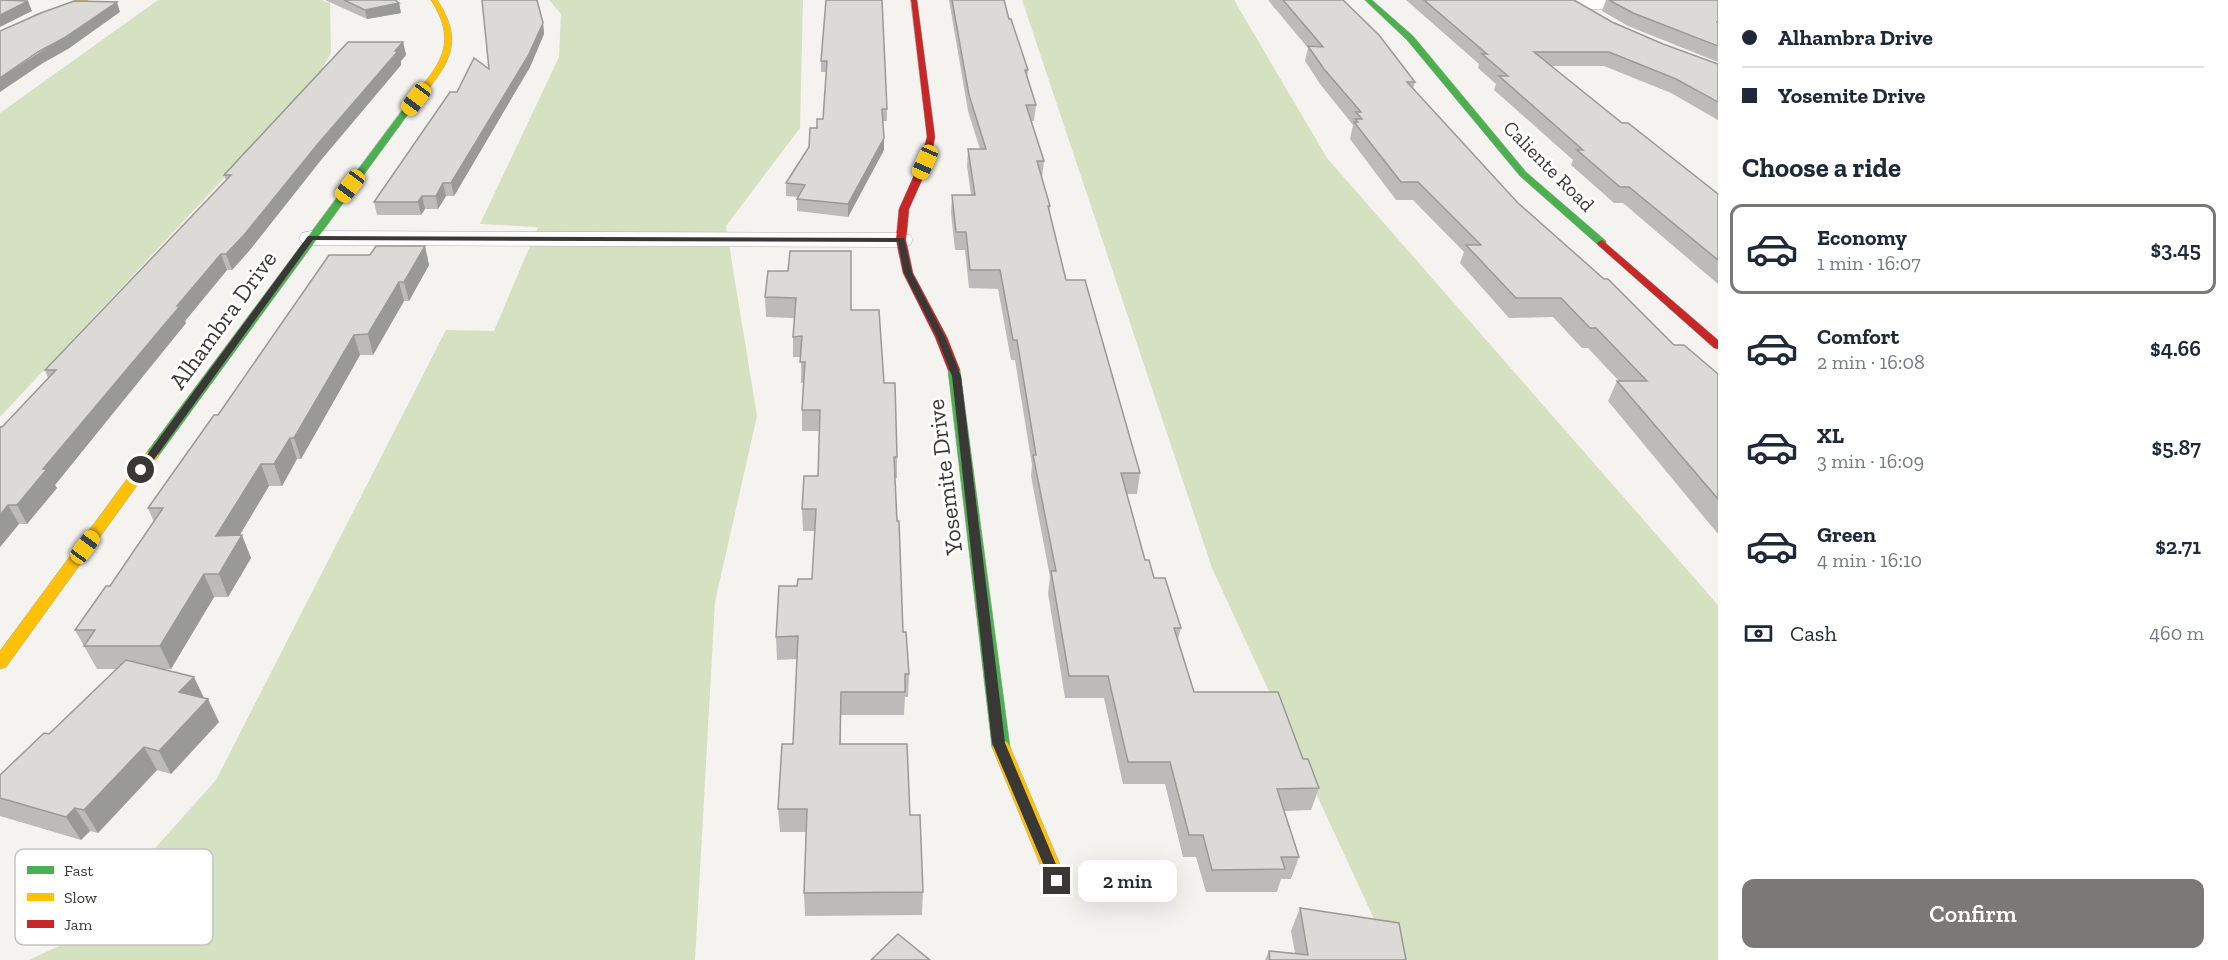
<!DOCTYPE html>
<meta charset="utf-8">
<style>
body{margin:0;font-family:"Zilla Slab",serif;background:#f2f2f3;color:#1f2937;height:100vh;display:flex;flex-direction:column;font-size:22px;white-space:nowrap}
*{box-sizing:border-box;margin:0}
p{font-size:20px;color:#747a83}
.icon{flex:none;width:33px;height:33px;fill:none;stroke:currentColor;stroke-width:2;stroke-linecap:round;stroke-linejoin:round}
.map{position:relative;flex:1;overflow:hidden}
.drawer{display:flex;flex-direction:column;background:#fff;width:510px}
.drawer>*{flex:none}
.top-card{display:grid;align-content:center;height:132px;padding:0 24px;background:#fff}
.end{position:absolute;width:27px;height:27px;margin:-14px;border:8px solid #3a3836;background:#fff;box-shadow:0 0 0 3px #fff}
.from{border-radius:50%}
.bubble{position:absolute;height:42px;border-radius:12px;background:#fff;box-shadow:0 6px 24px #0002;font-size:20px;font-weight:600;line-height:42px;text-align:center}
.car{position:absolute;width:18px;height:36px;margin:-18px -9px;border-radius:8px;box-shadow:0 0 4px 2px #0007;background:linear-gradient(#f5c518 24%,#345 0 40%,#f5c518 0 76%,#345 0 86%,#f5c518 0)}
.top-card b{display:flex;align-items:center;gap:21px;height:57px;font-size:22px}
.top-card b+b{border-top:2px solid #e0e1e3}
.top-card i{width:15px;height:15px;background:#1f2937}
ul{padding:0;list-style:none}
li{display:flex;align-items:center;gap:18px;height:90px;margin:0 12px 9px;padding:0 12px;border:3px solid transparent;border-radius:12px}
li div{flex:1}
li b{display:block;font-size:22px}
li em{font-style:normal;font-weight:600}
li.active{border-color:#7b7977}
li>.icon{width:54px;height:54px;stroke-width:1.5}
h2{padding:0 24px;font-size:27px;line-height:72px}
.pay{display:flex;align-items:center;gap:15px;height:66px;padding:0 24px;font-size:22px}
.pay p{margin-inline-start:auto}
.action{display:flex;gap:12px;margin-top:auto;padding:12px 24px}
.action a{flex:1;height:69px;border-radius:12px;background:#7b7977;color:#fff;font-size:24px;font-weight:600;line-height:69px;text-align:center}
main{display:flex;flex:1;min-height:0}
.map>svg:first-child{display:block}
.green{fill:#d5e1c0}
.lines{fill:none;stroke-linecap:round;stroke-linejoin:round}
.street-casing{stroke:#aeadab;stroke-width:1}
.fast-casing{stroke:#aeadab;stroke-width:1}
.slow-casing{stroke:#aeadab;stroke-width:1}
.jam-casing{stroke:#aeadab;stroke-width:1}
.street{fill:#fefdfd;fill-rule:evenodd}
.fast{fill:#4caf50;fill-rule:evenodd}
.slow{fill:#ffc107;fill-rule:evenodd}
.jam{fill:#c62828;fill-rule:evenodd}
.wall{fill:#bcbbb9}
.shaded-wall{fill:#999996}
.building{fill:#dbdad7;stroke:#999996;stroke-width:1.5}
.route{fill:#3a3836}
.labels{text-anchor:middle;stroke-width:6;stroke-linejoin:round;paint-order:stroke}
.far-street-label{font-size:20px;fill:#3a3836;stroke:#fff}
.street-label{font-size:24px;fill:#3a3836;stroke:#fff}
.key{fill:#fff;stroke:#c4c3c3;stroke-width:1.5}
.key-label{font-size:16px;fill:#3a3836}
</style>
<main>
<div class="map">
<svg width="1718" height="960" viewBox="0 0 1718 960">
<rect width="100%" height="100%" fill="#f5f3f0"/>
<g class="green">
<path d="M158,0H321L330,3L331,53L315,81L0,417V113Z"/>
<path d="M549,0H803L800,128L726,226L757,416L715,602L695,960H29L74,939L216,780L446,330L494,331L538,227L480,224L559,57L561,14Z"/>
<path d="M1022,0H1234L1327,158L1718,605V960H1393L1212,568Z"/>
</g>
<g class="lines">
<g class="street-casing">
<g id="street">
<path d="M1573,0H1649L1657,5L1655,9L1649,10L1567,9L1565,5Z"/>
<path d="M311,231L901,233L910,235L913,240L910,245L901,247L311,245L302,243L299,238L302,233Z"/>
</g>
</g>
<g class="fast-casing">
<g id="fast">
<path d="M1365,0H1372L1413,36L1526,172L1606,241V245H1598L1520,176L1407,40Z"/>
<path d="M407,104L414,106L157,458H147L145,455L147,452Z"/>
<path d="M954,366L960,370L1010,747L1007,752L1001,754L995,752L992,747L948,370Z"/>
</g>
</g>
<g class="slow-casing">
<g id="slow">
<path d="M79,0H88L41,19L0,39V34L35,15Z"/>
<path d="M431,0H437C469,47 443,70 413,108H410L406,106C435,68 462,48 431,0Z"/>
<path d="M152,451L159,455L6,667L0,669V651L147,452Z"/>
<path d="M1001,740L1007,742L1010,747L1067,881L1064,887L1057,889L1050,887L1047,881L992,747L995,742Z"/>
</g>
</g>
<g class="jam-casing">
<g id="jam">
<path d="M911,0H917L935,137L930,162L909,209L906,240L913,273L947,337L960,370L954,374L948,370L935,337L903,273L896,240L899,209L920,162L927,137Z"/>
<path d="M1602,240L1718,340V349L1714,348L1598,245L1597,243Z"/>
</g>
</g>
<use href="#street" class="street"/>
<use href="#fast" class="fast"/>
<use href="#slow" class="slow"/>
<use href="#jam" class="jam"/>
</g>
<g class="wall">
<path d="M325,0H399L396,1L399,3L401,13L367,19Z"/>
<path d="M826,0L887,109V121H883L884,150L848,217L797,211V199L798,197L786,196V183L809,147L817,128L823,119L826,72H821V61Z"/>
<path d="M949,0H1004L1009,19L1028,70L1027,78L1036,105L1034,121H1031L1044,161L1042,178L1050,206L1049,212L1066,280L1140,473L1137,494H1126L1145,560L1181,628L1178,639L1194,692L1303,759L1319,788L1311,810L1284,811L1299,857L1291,879H1281L1277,892H1206L1196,857H1183L1165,784H1123L1104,698H1065L1048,593L1050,577L1031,476L1032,465L1015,360H1011L998,289L969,288L965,250H955L951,213L952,195H971L967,166L968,149H980L968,111Z"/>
<path d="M1268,0H1343L1415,82L1413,89L1518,203L1674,345L1718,374V534L1608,401L1617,381H1619L1588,348H1582L1553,317L1509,318L1460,263L1464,252L1413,200H1396L1350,139L1353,125L1320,84L1305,61L1308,48Z"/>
<path d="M1406,0H1574L1612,22L1663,44L1718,64V120L1671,93L1604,66H1550L1622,123L1718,194V284L1623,203H1614L1571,165L1573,160L1494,90L1496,84L1478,68L1479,64Z"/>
<path d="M1606,0H1718V62L1628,26L1602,11Z"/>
<path d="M543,23L544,34L530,67L454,196H446L438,209H425L421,215H377L374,202L457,92L489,69Z"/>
<path d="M403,42L406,55L401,61V65L321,160L249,251L232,270H227L185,321L186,323L55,485L57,488L27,524H19L0,547V427H2L48,378L45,370L226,180L224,175Z"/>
<path d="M425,246L429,265L409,301H404L373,355H360L301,459H297L282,486H269L239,536L251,558L228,597H214L171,669H163L204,698L219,722L171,774L157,770L98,833L90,831L81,840L0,816V775L49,734L116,669H97L75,630L110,586L154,522L148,508L218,415L370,255Z"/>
<path d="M768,271L851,310L884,383L897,457V478H895L897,521L903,632L909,674L908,697H905L904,715H841V744L910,815L923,892L922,915L805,916L804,893L806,832H780L778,809L793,744L797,659L777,660L776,637L797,586L812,579L815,531H803L802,509L818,476L820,431H802V410L803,383H801V357H793V337L794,318L766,317L765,297Z"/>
<path d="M1300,908L1406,960H1265L1269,951L1295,953L1291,931Z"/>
</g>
<g class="shaded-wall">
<path d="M28,1L32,11L0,27V15Z"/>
<path d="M117,2L120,12L68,49L43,63L0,92V78Z"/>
<path d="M399,3L401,13L367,19L365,10Z"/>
<path d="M543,23L544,34L530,67L454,196L451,183Z"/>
<path d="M403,42L406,55L401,61V65L321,160L249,251L232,270L226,254Z"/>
<path d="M884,138V150L848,217V204Z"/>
<path d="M443,183L446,196L438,209L436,196Z"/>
<path d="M422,196L425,209L421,215L418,202Z"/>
<path d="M425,246L429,265L409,301L404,282Z"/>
<path d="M221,254L227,270L185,321L186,323L55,485L57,488L27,524L17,505L43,469L177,306Z"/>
<path d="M399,282L404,301L373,355L368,334Z"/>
<path d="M354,335L360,355L301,459L294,438Z"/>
<path d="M290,438L297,459L282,486L274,464Z"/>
<path d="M261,464L269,486L226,558L216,536Z"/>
<path d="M8,505L19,524L0,547V515Z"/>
<path d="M242,535L251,558L228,597L219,574Z"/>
<path d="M204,574L214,597L171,669L160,646Z"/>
<path d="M194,677L205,700L179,692Z"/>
<path d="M208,699L219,722L171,774L159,751Z"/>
<path d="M144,747L157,770L98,833L84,810Z"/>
<path d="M75,808L90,831L81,840L66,817Z"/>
</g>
<g class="building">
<path d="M0,0H2L28,1L0,15Z"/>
<path d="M344,0H395L399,3L365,10Z"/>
<path d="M482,0H537L543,23L528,56L451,183H443L436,196H422L418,202H374L450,92H457L474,58L489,69Z"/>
<path d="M826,0H882L887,109H882L884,138L848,204L797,199L805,185L786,183L809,147L810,128H817V119H823L827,61H821Z"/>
<path d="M952,0H1004L1009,19H1011L1028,70H1025L1036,105H1026L1044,161H1037L1050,206H1048L1066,280H1085L1140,473H1121L1145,560H1149L1154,578H1165L1181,628H1174L1194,692H1278L1303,759H1308L1319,788L1277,789L1299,857H1281L1285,869L1212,870L1203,835H1189L1170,762H1128L1108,676H1069L1051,571H1056L1033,455H1036L1017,340H1013L1000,270H970L966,232H956L952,195H975L968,149H986L969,95Z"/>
<path d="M1283,0H1343L1379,35L1415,82H1407L1518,203L1604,279H1608L1674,345H1684L1718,374V499L1617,381H1647L1596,328H1590L1561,298H1516L1466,245H1481L1418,182H1401L1354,122H1358L1355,119H1362L1356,112H1361L1324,69L1308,46L1323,47Z"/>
<path d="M1424,0H1574L1612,22L1663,44L1718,64V102L1676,79L1609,52H1534L1622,123H1628L1718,194V260L1629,187H1620L1577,150H1583L1499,76H1508L1482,54H1487Z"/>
<path d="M1609,0H1718V22H1716H1718V46L1633,13Z"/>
<path d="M74,1L117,2L64,38L38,52L0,78V31L41,13Z"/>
<path d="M348,42H403L395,51H398L317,145L244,235L226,254H221L177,306H180L43,469H47L17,505H8L0,515V427H2L56,370H45L231,175H224Z"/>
<path d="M376,246H425L404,282H399L368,334L354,335L294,438H290L274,464H261L216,536L242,535L219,574H204L160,646H84L95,630H75L106,586H110L163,508H148L214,415H218L329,255H370Z"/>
<path d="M790,251H851V310H879L884,383H895L897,457H894L897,521H899L903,632H906L909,674H905V692H841L840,744H907L910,815H920L923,892L804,893L807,809H778L782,744H793L798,636L776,637L779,586H797L798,579H812L816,509H802L804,476H818L820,410H802L805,362H800L802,336L793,337L796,298L765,297L768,271H788Z"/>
<path d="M126,660L194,677L179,692L208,699L159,751L144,747L84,810L75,808L66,817L0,798V775L44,733L49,734Z"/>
<path d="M1300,908L1399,923L1406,960H1270L1269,951L1308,955Z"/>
<path d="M898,934L930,960H871Z"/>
</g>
<path class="route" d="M308,236L904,238L912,273L945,337L961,376L1005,743L1063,881L1061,885H1052L992,743L952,376L937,337L904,273L898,242L313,240L145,472H138V467Z"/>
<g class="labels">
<g class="far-street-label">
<text transform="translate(1549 166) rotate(45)" y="7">Caliente Road</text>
</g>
<g class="street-label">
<text transform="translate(223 320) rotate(-54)" y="8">Alhambra Drive</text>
<text transform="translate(945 477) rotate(-97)" y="8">Yosemite Drive</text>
</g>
</g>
<rect x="15" y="849" width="198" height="96" rx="9" class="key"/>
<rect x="27" y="866" width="27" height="8" fill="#4caf50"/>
<rect x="27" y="893" width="27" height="8" fill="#ffc107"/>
<rect x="27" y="920" width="27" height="8" fill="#c62828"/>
<g class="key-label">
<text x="64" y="876">Fast</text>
<text x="64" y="903">Slow</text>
<text x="64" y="930">Jam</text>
</g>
</svg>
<i class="end from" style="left:141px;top:470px"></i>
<i class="end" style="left:1057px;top:881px"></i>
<div class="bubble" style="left:1078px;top:860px;width:99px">2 min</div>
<i class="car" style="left:416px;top:99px;rotate:217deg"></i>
<i class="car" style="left:925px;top:162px;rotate:204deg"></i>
<i class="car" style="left:350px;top:186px;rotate:217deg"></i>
<i class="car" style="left:85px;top:547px;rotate:36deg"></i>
</div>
<section class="drawer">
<div class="top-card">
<b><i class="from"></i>Alhambra Drive</b>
<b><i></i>Yosemite Drive</b>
</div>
<h2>Choose a ride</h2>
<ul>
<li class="active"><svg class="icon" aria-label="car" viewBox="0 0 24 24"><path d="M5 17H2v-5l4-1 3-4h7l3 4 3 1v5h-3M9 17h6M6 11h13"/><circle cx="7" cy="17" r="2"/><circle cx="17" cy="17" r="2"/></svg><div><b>Economy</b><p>1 min · 16:07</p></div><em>$3.45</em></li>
<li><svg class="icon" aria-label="car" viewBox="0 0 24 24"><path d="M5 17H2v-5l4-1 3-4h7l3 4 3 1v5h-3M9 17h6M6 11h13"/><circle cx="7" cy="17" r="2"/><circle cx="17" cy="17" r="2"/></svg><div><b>Comfort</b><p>2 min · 16:08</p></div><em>$4.66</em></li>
<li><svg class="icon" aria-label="car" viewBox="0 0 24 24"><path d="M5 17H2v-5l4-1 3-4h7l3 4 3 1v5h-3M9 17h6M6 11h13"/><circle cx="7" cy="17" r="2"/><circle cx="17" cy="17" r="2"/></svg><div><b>XL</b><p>3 min · 16:09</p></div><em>$5.87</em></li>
<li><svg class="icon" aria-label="car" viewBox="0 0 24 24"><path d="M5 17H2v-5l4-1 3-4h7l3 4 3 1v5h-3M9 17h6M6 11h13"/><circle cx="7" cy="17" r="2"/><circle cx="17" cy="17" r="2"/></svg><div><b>Green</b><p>4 min · 16:10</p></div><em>$2.71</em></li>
</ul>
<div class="pay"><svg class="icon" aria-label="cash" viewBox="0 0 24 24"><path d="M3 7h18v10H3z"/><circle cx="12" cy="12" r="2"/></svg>Cash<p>460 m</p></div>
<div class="action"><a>Confirm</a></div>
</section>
</main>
